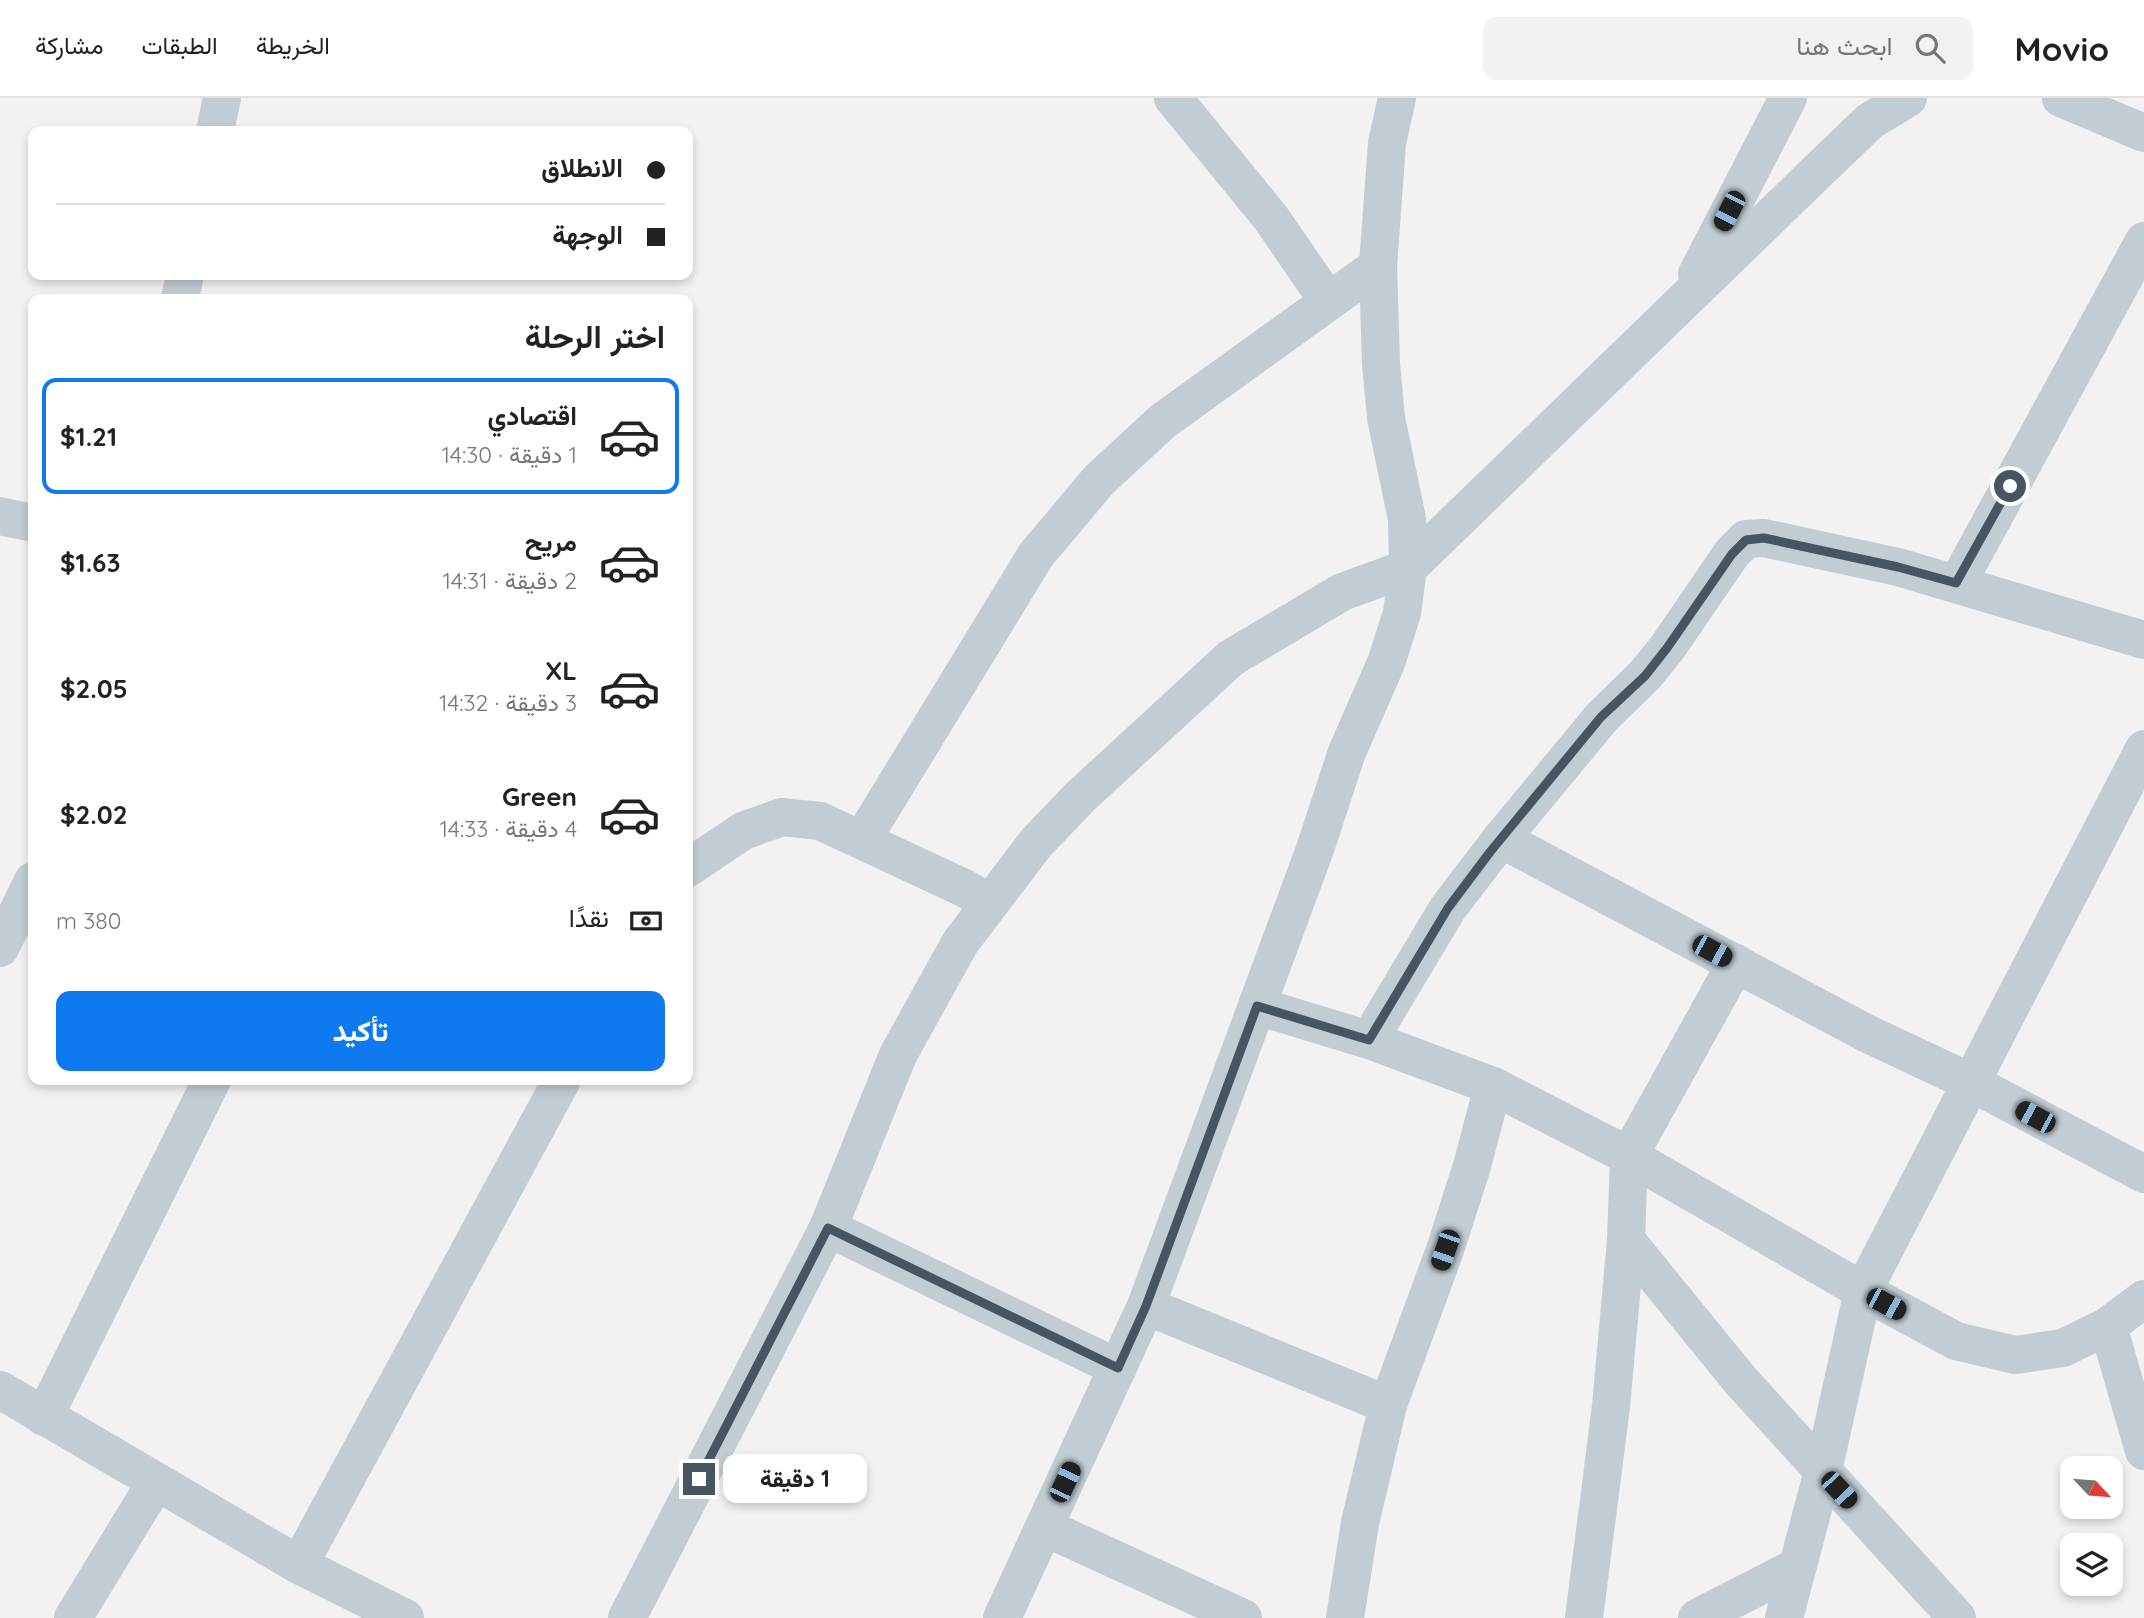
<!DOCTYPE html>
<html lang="ar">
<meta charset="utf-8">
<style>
body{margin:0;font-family:Quicksand,Vazirmatn,sans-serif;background:#f2f2f2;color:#222;direction:rtl;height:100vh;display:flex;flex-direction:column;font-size:26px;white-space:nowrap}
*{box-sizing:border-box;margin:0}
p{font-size:23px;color:#767676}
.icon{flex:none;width:38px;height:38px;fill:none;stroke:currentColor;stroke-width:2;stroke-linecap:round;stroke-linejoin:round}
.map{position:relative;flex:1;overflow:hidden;direction:ltr}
.details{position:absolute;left:28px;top:196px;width:665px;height:791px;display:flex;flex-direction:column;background:#fff;border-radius:14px;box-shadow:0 4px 10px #0003;direction:rtl}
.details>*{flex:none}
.top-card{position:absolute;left:28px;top:28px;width:665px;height:154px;border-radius:14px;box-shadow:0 4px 10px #0003;direction:rtl;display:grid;align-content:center;height:154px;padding:0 28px;background:#fff}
.needle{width:46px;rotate:116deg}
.fabs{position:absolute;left:2060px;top:1358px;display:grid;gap:14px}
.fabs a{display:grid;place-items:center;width:63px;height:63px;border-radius:14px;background:#fff;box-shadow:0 4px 10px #0003;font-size:35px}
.end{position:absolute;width:32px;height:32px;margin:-16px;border:9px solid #475560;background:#fff;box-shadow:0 0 0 4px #fff}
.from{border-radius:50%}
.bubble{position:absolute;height:49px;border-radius:14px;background:#fff;box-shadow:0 4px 10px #0003;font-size:23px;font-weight:800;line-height:49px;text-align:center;direction:rtl}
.car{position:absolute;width:21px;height:42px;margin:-21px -10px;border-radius:9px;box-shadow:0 0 5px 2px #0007;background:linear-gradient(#222 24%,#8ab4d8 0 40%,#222 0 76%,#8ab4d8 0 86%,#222 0)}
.top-card b{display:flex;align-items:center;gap:24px;height:66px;font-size:26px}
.top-card b+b{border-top:2px solid #e0e0e0}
.top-card i{width:18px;height:18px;background:#222}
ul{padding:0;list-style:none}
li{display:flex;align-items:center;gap:21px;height:116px;margin:0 14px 10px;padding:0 14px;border:4px solid transparent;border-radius:14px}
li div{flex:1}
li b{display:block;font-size:26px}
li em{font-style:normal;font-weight:800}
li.current{border-color:#0f7aef}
li>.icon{width:63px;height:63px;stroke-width:1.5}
h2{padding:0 28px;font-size:32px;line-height:84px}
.pay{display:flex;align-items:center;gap:18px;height:77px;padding:0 28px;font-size:26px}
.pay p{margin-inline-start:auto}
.button{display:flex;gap:14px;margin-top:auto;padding:14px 28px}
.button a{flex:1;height:80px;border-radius:14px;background:#0f7aef;color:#fff;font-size:28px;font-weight:800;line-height:80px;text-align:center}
header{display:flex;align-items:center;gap:42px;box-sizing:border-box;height:98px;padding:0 35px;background:#fff;border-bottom:2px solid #e0e0e0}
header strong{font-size:33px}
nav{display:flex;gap:38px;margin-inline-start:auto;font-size:24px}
.search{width:490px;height:63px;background:#f2f2f2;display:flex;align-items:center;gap:18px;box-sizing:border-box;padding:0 24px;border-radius:14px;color:#767676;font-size:26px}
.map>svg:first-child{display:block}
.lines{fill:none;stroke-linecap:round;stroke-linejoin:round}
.street{stroke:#c1ccd3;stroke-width:38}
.route{stroke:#475560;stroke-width:9}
</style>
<header>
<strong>Movio</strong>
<div class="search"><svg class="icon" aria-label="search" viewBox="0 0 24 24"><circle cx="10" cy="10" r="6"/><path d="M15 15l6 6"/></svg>ابحث هنا</div>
<nav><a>الخريطة</a><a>الطبقات</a><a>مشاركة</a></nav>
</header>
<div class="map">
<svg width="2144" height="1520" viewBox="0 0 2144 1520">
<rect width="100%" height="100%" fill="#f3f1f1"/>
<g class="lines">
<g class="street">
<path d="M1173,0L1271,120L1328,203"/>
<path d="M2061,0L2144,35"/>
<path d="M215,33L222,0"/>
<path d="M1697,176L1788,0"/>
<path d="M180,201L185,177"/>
<path d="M0,418L33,425"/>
<path d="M1957,486L2144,143"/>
<path d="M1501,741L1866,935L1970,984L2144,1076"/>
<path d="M862,742L1036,457L1099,382L1163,323L1378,168"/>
<path d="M688,770L743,733L782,719L820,723L964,790L990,805"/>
<path d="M0,850L33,783"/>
<path d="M1257,908L1369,942L1493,988L1629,1058L1863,1193L1956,1243L2015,1257L2063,1250L2108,1228L2144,1201"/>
<path d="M1369,942L1448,810L1501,741L1602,619L1645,577L1667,550L1732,455L1746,441L1764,440L1898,469L2144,542"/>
<path d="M828,1130L1118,1270"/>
<path d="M1626,1142L1741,1283L1957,1520"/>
<path d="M1146,1208L1388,1307"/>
<path d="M2108,1228L2144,1353"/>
<path d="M0,1292L299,1467L405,1520"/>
<path d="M44,1319L212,982"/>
<path d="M1044,1429L1243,1520"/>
<path d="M299,1467L562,982"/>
<path d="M73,1520L156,1384"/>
<path d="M627,1520L828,1130L898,957L960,845L1036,745L1080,699L1231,560L1342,494L1408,470L1820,71L1870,23L1908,0"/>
<path d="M1002,1520L1146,1208L1315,751L1347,654L1386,565L1402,515L1408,470L1407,421L1386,320L1381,266L1378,168L1387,45L1397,0"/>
<path d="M1345,1520L1360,1425L1388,1307L1445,1152L1472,1068L1493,988"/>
<path d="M1584,1520L1611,1308L1626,1142L1629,1058L1736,865"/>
<path d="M1697,1520L1797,1469"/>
<path d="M1784,1520L1823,1373L1863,1193L2144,651"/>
</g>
</g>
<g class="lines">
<path class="route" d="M699,1381L828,1130L1118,1270L1146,1208L1257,908L1369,942L1448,810L1490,754L1601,619L1645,578L1667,550L1732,456L1746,442L1764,440L1898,469L1956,485L2010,388"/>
</g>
</svg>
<div class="fabs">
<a><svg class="needle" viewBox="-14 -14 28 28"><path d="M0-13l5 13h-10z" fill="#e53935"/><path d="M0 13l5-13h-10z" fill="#767676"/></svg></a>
<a><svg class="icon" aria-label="layers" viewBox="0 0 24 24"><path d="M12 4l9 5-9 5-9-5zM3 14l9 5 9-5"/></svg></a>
</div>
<i class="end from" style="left:2010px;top:388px"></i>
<i class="end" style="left:699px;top:1381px"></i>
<div class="bubble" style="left:723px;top:1356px;width:144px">1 دقيقة</div>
<i class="car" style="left:1729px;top:113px;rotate:207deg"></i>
<i class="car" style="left:1712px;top:853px;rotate:118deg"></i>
<i class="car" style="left:2035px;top:1019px;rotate:298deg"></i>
<i class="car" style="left:1445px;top:1152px;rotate:199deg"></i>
<i class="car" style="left:1886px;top:1206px;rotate:118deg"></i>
<i class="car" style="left:1065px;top:1384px;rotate:25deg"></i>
<i class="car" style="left:1839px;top:1392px;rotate:137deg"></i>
<div class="top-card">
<b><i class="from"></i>الانطلاق</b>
<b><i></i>الوجهة</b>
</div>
<section class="details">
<h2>اختر الرحلة</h2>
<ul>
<li class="current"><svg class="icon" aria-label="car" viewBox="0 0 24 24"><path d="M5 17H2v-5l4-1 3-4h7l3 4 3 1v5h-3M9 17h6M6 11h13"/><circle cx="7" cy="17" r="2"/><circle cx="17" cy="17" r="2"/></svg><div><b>اقتصادي</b><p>1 دقيقة · 14:30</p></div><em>$1.21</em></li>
<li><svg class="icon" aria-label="car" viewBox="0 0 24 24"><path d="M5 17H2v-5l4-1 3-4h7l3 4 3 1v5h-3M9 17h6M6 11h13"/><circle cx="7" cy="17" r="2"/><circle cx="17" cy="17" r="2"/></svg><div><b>مريح</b><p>2 دقيقة · 14:31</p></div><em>$1.63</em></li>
<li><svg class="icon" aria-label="car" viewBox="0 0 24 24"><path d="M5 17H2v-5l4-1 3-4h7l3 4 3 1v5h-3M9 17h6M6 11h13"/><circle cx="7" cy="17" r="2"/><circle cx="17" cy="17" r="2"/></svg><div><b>XL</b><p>3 دقيقة · 14:32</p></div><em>$2.05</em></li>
<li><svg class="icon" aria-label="car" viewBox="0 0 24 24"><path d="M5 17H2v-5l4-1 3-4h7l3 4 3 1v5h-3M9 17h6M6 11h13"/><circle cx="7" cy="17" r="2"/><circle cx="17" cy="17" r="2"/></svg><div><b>Green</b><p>4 دقيقة · 14:33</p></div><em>$2.02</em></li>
</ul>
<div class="pay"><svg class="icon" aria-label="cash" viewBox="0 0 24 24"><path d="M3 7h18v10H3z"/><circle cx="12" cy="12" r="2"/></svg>نقدًا<p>380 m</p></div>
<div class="button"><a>تأكيد</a></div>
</section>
</div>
